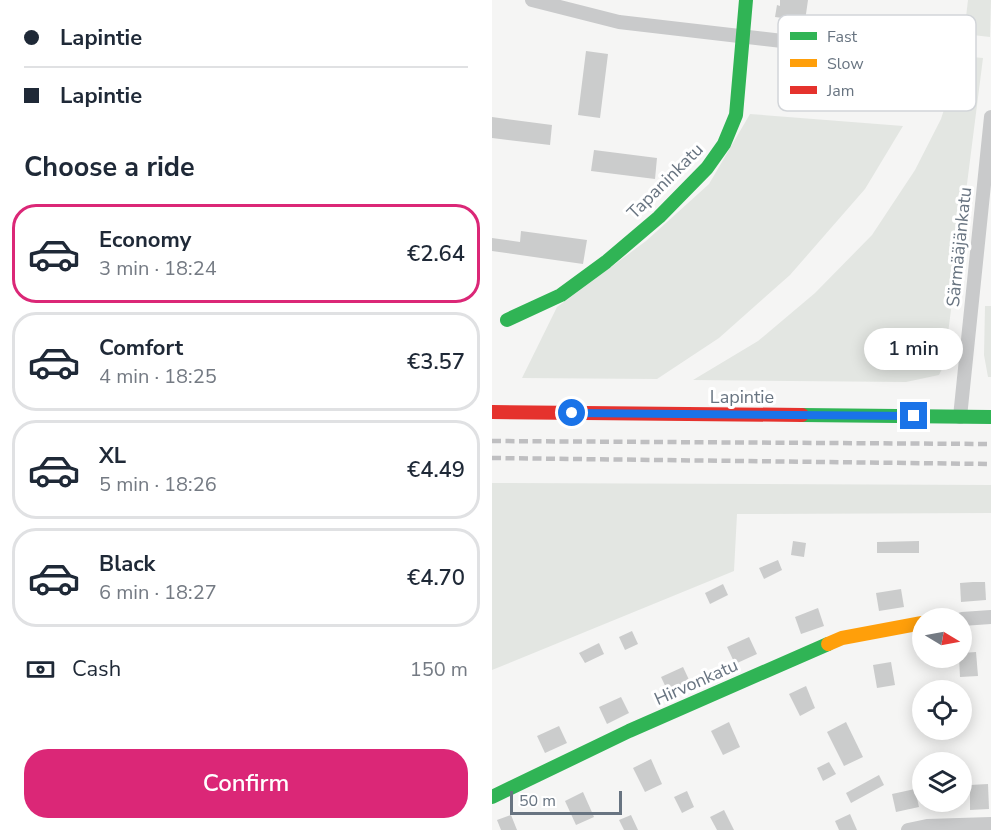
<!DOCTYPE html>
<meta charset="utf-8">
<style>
body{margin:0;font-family:"Nunito Sans",sans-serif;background:#f6f6f7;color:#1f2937;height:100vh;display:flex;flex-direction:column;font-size:22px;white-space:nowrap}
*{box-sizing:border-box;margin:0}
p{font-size:20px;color:#747a83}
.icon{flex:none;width:33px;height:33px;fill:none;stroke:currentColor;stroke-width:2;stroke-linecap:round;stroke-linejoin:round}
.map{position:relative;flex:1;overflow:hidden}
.drawer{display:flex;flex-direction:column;background:#fff;width:492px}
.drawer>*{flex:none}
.guide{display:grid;align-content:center;height:132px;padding:0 24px;background:#fff}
.needle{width:39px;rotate:100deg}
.buttons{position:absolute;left:420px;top:608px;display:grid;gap:12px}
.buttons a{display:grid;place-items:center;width:60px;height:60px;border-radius:50%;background:#fff;box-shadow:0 3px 15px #0003;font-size:30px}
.scale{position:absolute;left:18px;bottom:15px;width:112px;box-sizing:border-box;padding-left:6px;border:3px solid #687481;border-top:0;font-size:16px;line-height:21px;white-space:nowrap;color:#687481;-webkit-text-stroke:4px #fff;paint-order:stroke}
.end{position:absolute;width:27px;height:27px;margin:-14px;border:8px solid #1a73e8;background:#fff;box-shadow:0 0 0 3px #fff}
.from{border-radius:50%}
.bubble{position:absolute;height:42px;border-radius:21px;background:#fff;box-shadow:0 3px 15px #0003;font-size:20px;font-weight:600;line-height:42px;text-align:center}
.guide b{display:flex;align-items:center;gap:21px;height:57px;font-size:22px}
.guide b+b{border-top:2px solid #e0e1e3}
.guide i{width:15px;height:15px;background:#1f2937}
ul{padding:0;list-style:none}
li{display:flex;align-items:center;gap:18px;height:99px;margin:0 12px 9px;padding:0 12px;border:3px solid #e0e1e3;border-radius:24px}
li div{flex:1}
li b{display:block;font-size:22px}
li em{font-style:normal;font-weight:600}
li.on{border-color:#db2777}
li>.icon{width:54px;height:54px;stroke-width:1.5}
h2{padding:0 24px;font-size:27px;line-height:72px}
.pay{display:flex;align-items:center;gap:15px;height:66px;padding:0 24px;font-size:22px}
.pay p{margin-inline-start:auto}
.primary-button{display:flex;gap:12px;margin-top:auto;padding:12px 24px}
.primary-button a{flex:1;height:69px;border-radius:24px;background:#db2777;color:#fff;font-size:24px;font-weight:600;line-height:69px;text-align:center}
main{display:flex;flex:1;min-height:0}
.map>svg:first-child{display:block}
.green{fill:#e3e6e2}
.building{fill:#cbcccc}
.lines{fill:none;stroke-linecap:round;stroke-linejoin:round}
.street{stroke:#c9cacb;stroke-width:14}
.fast{stroke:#30b455;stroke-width:14}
.slow{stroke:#ff9f0a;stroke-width:14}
.jam{stroke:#e5322d;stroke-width:14}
.rail{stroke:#bfbfc1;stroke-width:4.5;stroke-dasharray:9 4.5;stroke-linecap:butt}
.route{stroke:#1a73e8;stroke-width:8}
.labels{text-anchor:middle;stroke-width:6;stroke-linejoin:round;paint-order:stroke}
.street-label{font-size:18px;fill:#687481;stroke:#fff}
.key{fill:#fff;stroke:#d2d5d9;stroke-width:1.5}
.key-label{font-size:16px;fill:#687481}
</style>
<main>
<section class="drawer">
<div class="guide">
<b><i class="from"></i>Lapintie</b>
<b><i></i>Lapintie</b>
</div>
<h2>Choose a ride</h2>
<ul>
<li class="on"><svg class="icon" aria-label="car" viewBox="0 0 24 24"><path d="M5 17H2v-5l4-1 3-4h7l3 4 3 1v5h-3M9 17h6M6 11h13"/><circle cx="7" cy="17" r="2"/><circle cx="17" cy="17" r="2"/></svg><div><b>Economy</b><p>3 min · 18:24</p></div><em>€2.64</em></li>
<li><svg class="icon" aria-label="car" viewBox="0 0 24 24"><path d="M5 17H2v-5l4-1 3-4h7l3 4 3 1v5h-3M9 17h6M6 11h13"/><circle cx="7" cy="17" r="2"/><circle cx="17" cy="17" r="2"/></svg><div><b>Comfort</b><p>4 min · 18:25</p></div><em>€3.57</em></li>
<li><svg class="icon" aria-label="car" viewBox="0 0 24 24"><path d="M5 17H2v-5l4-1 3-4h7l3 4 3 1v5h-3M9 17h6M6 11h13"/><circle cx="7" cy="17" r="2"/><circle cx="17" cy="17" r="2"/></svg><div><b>XL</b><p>5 min · 18:26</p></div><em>€4.49</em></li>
<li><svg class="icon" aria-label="car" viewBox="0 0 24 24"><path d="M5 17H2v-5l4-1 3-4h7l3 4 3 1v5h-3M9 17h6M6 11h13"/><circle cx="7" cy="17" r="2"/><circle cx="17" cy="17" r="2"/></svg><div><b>Black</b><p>6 min · 18:27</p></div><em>€4.70</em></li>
</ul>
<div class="pay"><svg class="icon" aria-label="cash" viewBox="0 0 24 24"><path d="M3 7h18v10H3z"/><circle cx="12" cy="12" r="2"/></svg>Cash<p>150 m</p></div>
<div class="primary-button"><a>Confirm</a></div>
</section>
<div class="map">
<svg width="499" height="830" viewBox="0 0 499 830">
<rect width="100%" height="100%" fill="#f5f5f4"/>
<g class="green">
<path d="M476,0H499L498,37L472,34Z"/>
<path d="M469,56L491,58L452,365L447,375L414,382L201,380L266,341L323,293L380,235L423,170L449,119Z"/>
<path d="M258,114L411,126L373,189L298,275L227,338L165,379L30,378L65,307L154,241L217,184Z"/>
<path d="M493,306H499V377H496L492,355Z"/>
<path d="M0,483L499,485V513L245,514L242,571L0,670Z"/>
</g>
<g class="building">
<path d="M288,0H316L313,21L283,17L285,5L288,6Z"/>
<path d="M94,51L116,54L108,118L86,115Z"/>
<path d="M0,117L60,125L58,145L0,138Z"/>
<path d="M102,150L165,158L163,179L99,171Z"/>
<path d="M29,231L95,240L91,264L0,251V238L28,242Z"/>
<path d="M301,541L314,543L312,557L299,555Z"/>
<path d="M427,541V553H385V542Z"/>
<path d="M286,560L290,570L272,579L267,568Z"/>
<path d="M481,582H493L494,600L469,602L468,583Z"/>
<path d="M231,584L236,595L218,604L213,593Z"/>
<path d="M409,589L412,607L387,611L384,593Z"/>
<path d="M326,608L332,626L309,634L303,617Z"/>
<path d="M140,631L146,644L133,650L127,637Z"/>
<path d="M257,637L265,654L243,664L235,647Z"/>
<path d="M107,643L112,654L93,663L87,653Z"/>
<path d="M484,652L486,676L468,677L467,657H470V653Z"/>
<path d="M399,662L403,685L385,688L381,665Z"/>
<path d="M191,667L199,684L177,694L169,677Z"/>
<path d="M314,686L323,708L308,716L297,694Z"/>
<path d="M129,697L137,713L115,724L107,707Z"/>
<path d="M237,722L248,747L231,755L219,731Z"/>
<path d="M354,722L371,757L352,766L335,732Z"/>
<path d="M67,726L75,743L53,753L45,736Z"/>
<path d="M159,759L170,784L153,792L141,768Z"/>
<path d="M337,762L344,774L331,781L325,768Z"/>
<path d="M387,775L392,785L359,803L354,793Z"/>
<path d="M496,784L497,809L478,810V785Z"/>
<path d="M423,789L427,807L404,812L400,794Z"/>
<path d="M195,791L202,807L190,813L182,797Z"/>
<path d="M91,792L102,817L84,825L73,801Z"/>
<path d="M232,810L242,830H225L218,817Z"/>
<path d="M358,814L365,830H347L343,821Z"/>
<path d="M19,815L25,830H9L5,820Z"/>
<path d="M139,815L146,830H132L127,820Z"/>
</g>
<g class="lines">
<g class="street">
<path d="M40,0L127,22L368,50"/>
<path d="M468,417L499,117"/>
<path d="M470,619L499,617"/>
<path d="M416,830L435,826L499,824"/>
</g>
<g class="fast">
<path d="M15,320L69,295L114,262L167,217L215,168L232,144L244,115L254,0"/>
<path d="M310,415L499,417"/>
<path d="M0,797L137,731L336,644"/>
</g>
<path class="slow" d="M336,644L350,638L430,623"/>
<path class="jam" d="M0,412L310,415"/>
<g class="rail">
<path d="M0,441L499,444"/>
<path d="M0,458L499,464"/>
</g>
</g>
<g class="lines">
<path class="route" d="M80,413L422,416"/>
</g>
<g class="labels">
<g class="street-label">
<text transform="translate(173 181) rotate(-45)" y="6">Tapaninkatu</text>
<text transform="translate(467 247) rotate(-84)" y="6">Särmääjänkatu</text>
<text x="250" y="403">Lapintie</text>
<text transform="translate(204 682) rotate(-24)" y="6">Hirvonkatu</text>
</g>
</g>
<rect x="286" y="15" width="198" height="96" rx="9" class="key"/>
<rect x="298" y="32" width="27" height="8" fill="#30b455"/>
<rect x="298" y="59" width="27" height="8" fill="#ff9f0a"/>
<rect x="298" y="86" width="27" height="8" fill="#e5322d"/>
<g class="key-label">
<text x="335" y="42">Fast</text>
<text x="335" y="69">Slow</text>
<text x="335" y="96">Jam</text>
</g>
</svg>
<div class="buttons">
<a><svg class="needle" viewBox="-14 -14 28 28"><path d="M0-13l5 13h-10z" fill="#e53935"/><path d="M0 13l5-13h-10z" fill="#747a83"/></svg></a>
<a><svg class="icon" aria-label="locate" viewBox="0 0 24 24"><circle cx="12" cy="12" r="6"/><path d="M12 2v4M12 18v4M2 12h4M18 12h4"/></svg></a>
<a><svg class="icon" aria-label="layers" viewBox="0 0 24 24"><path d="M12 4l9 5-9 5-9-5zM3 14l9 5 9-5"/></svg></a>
</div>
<div class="scale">50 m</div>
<i class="end from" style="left:80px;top:413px"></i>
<i class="end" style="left:422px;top:416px"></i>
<div class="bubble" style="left:372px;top:328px;width:99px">1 min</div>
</div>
</main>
